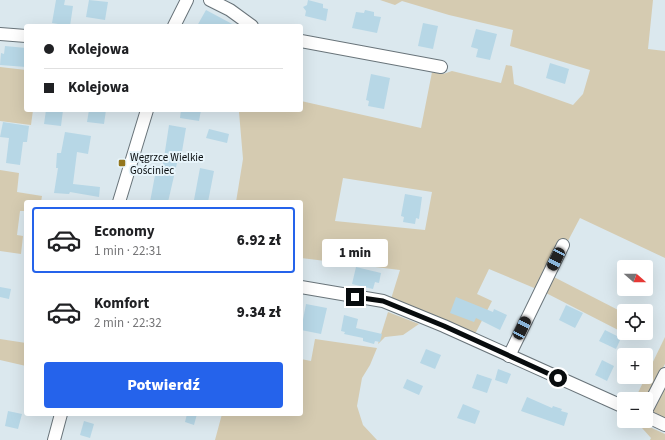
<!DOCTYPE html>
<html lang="pl">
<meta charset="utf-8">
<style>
body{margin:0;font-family:"Source Sans 3",sans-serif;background:#f2f2f2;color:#202124;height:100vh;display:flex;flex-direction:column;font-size:15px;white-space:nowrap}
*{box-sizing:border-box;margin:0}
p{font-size:13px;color:#757577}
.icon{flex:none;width:22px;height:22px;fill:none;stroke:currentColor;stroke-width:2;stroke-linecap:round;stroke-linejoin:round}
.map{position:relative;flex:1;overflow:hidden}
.details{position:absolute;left:24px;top:200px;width:279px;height:216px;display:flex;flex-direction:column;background:#fff;border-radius:4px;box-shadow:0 4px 16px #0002}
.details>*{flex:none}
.hud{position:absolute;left:24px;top:24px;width:279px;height:88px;border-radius:4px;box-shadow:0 4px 16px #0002;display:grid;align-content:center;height:88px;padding:0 20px;background:#fff}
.needle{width:26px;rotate:110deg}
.tools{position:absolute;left:617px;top:260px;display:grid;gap:8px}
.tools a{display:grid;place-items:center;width:36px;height:36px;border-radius:4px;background:#fff;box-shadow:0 4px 16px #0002;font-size:20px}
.end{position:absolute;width:18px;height:18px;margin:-9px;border:5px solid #080c0e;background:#fff;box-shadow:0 0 0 2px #fff}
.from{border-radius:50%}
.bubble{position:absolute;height:28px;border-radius:4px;background:#fff;box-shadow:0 4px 16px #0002;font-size:13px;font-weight:800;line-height:28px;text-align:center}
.car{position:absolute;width:12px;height:24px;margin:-12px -6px;border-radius:5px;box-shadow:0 0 3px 1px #0007;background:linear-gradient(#222 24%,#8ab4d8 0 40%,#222 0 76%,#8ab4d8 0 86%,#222 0)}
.hud b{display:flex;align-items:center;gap:14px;height:38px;font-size:15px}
.hud b+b{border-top:1px solid #e0e0e0}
.hud i{width:10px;height:10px;background:#202124}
ul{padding:7px 0 0;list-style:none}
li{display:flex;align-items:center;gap:12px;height:66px;margin:0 8px 6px;padding:0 12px;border:2px solid transparent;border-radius:4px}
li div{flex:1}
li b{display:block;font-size:15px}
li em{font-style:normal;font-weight:800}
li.selected{border-color:#2563eb}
li>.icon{width:36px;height:36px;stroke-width:1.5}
.primary-button{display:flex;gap:8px;margin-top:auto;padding:8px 20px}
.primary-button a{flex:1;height:46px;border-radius:4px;background:#2563eb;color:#fff;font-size:16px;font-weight:800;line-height:46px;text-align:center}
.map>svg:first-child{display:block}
.green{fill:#d5cbb1;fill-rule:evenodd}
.building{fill:#b7d7e6}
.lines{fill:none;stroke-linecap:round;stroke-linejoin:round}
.minor-casing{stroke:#69747a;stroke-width:14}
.minor{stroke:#fff;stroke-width:12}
.route{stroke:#080c0e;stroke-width:5}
.poi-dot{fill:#94771e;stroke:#e8f5fb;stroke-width:1.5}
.labels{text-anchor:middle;stroke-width:4;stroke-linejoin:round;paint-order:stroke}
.poi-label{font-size:11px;fill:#080c0e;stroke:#e8f5fb;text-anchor:start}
</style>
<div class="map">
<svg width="665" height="440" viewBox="0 0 665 440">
<rect width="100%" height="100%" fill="#dbe8ee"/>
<g class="green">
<path d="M380,0H653L648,49L665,51V258L580,218L550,275L624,313V333L546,293L489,269L477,294L492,301L474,336L391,299L400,270L301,258V202H236L243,159L239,112L227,110H301V101L421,128L432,72L443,74L452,71L501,83L506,65L512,66L514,84L573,105L583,94L590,70L510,46L513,30L449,15L402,1L395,5ZM343,178L432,192L425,230L335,221Z"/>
<path d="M0,67L26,70V110H33L31,125L0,121Z"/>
<path d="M0,170L19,173L17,192L42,196L41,202H26V211H20L17,235L23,236L21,254L0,251Z"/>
<path d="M388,312L419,324L403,335L385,337L378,344Z"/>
<path d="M665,337V364L646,400L635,399Z"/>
<path d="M0,339L26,343V366L0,360Z"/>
<path d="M315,339L377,348L370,365L362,378L357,406L363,425L377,440H215L222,414H301V359L311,361Z"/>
<path d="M665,384V420L655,416L653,410Z"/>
<path d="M643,424L665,434V440H650L651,438L642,428Z"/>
</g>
<g class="building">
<path d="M56,0H65L64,5L73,6L70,26L52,23Z"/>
<path d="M89,0L108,2L105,20L86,17Z"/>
<path d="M308,0L323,4V8L328,9L326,21L305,16L306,11L303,7L307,5Z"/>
<path d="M206,10L236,26H197Z"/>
<path d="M365,10L374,12V16L381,17L377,33L352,28L356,12L364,13Z"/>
<path d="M423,23L438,26L433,49L418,46Z"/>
<path d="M476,29L497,34L490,60L476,57L478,49L471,47Z"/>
<path d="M5,46L26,48V67L0,65L1,53L4,54Z"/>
<path d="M550,63L569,69L565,84L546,78Z"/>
<path d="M371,74L390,78L384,109L368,106L369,101L366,100Z"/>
<path d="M46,110H63L61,126L44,124Z"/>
<path d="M89,110H106L104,124L87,122Z"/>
<path d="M181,110H201L199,121L180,118Z"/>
<path d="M3,122L29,126L27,142H23L20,165L6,163L9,138L0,137Z"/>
<path d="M169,125L186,128L180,163H177L168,202H150L156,170L162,171Z"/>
<path d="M209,129L229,134L227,143L206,138Z"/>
<path d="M65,132L91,136L88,154L77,152L73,184L100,187L99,197L70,192L69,194L54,193L58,168H56L57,153H61Z"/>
<path d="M200,168L214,171L208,202H196V200H194Z"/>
<path d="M405,194L422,197L419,219L416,218L415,224L403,222L404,217L401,216Z"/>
<path d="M356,267L381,273L379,283L375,282L373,289L352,284Z"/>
<path d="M0,287L11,289L9,299L0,297Z"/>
<path d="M456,297L493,312L494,309L507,315L500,330L476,318L474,322L450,313Z"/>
<path d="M306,304L327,308L321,334L301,330Z"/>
<path d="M566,305L583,313L575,328L559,320Z"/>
<path d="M344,315L358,319L356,328L382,334L380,342L375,341L374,344L363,341V338L344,334L345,332L341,331Z"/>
<path d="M605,330L621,338L616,349L599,341Z"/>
<path d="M426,349L441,355L435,369L420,363Z"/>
<path d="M602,360L614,366L607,381L595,375Z"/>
<path d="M498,369L511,374L507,384L495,380Z"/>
<path d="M477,374L492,379L487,393L472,388Z"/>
<path d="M407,379L423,386L419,395L403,388Z"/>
<path d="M527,397L552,408L553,406L562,409L561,411L568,413L564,426L521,411Z"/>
<path d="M463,404L480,411L475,424L457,418Z"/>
<path d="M8,411L22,414L18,429L5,426Z"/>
<path d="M187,414H197L194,425L185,422Z"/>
<path d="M84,421L94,424L90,438L80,435Z"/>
</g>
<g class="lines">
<g class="minor-casing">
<g id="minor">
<path d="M210,0L230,10L252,26"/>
<path d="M174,26L187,0"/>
<path d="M0,34L26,36"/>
<path d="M301,41L441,67"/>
<path d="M119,202L147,110"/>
<path d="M301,287L383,301L444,326L624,407"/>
<path d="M509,356L563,245"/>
<path d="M646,411L665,374"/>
<path d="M646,416L665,425"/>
<path d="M54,440L61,414"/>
</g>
</g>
<use href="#minor" class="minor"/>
</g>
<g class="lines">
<path class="route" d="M355,297L383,301L444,326L558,378"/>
</g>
<rect class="poi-dot" x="118" y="159" width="8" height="8" rx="2"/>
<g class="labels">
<g class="poi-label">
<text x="130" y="161">Węgrzce Wielkie<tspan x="130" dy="13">Gościniec</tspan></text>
</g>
</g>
</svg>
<div class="tools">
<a><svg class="needle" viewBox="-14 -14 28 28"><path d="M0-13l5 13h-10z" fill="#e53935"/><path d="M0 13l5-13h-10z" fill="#757577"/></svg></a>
<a><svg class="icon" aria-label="locate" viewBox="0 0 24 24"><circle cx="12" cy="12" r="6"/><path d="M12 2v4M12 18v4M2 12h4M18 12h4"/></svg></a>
<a>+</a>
<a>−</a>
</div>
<i class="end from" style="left:558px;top:378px"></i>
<i class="end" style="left:355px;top:297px"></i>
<div class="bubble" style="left:322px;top:239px;width:66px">1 min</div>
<i class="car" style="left:556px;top:259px;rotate:206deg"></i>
<i class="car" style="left:522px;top:328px;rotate:26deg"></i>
<div class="hud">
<b><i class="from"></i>Kolejowa</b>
<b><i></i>Kolejowa</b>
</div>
<section class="details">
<ul>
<li class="selected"><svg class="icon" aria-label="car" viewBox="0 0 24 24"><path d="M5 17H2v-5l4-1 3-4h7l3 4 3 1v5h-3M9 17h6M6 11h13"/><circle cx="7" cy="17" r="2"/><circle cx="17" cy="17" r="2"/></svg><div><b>Economy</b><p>1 min · 22:31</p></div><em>6.92 zł</em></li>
<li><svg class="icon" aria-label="car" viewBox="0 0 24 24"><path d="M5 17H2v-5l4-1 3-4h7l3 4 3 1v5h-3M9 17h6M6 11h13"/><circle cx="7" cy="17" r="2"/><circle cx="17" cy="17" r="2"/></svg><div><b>Komfort</b><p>2 min · 22:32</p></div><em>9.34 zł</em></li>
</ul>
<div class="primary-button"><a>Potwierdź</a></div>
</section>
</div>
